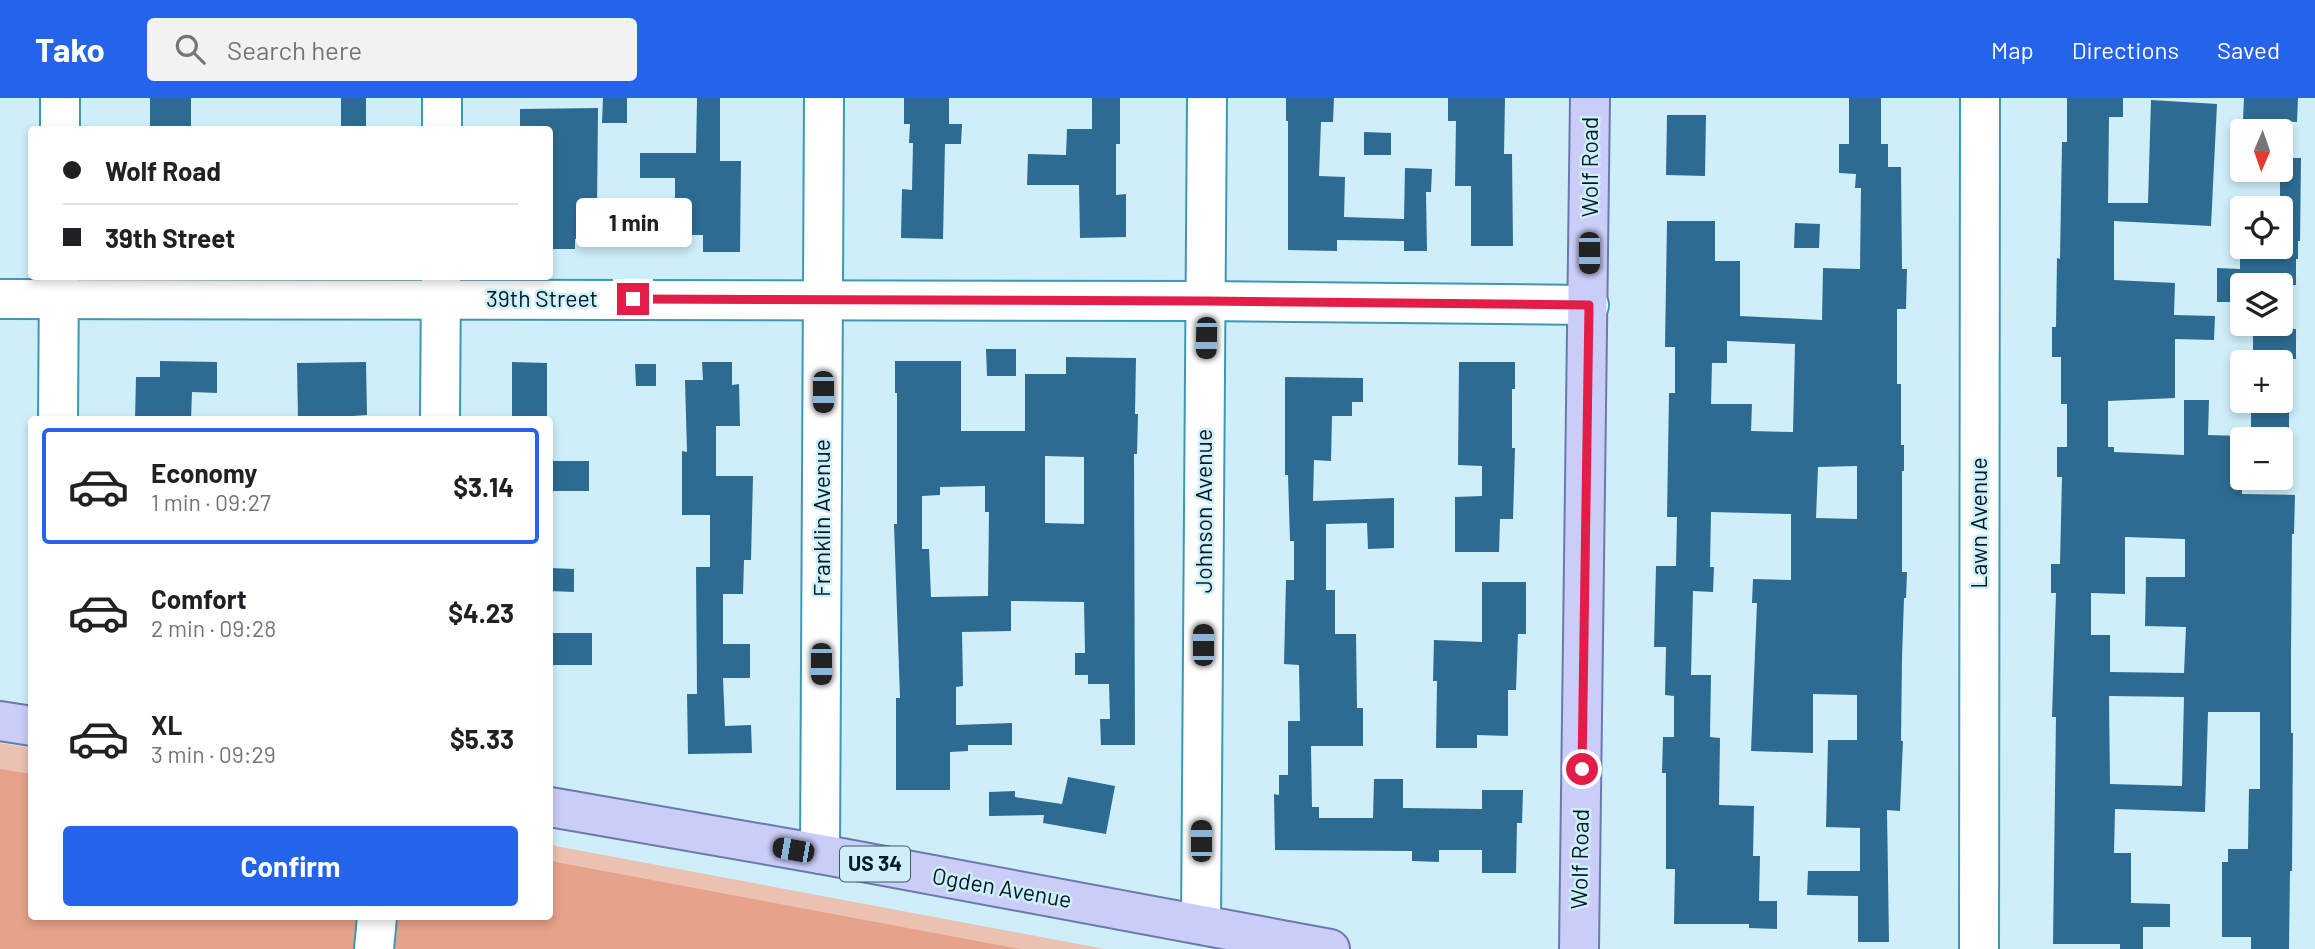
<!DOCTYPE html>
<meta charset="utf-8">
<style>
body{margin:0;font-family:Barlow,sans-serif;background:#f2f2f2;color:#202124;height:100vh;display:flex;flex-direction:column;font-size:26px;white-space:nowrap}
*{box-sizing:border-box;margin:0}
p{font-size:23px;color:#757577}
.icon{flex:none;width:38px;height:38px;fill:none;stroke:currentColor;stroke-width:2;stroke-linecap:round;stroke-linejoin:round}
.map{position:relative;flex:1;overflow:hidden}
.drawer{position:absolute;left:28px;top:318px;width:525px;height:504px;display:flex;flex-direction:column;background:#fff;border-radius:7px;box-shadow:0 4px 10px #0003}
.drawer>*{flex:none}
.banner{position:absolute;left:28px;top:28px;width:525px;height:154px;border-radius:7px;box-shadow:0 4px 10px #0003;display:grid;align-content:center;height:154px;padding:0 35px;background:#fff}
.needle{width:46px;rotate:182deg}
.tools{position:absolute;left:2230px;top:21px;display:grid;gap:14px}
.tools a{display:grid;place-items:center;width:63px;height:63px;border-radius:7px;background:#fff;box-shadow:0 4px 10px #0003;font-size:35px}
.end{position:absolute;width:32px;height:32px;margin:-16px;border:9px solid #e11d48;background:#fff;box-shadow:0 0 0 4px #fff}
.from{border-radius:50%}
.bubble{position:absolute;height:49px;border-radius:7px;background:#fff;box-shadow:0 4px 10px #0003;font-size:23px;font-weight:700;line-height:49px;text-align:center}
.car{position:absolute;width:21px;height:42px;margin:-21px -10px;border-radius:9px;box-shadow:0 0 5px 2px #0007;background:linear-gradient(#222 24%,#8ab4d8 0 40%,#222 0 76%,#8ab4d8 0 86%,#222 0)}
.banner b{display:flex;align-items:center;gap:24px;height:66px;font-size:26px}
.banner b+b{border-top:2px solid #e0e0e0}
.banner i{width:18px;height:18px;background:#202124}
ul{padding:12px 0 0;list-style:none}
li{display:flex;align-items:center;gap:21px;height:116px;margin:0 14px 10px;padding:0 21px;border:4px solid transparent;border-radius:7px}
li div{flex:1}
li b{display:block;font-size:26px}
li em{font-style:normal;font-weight:700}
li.selected{border-color:#2563eb}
li>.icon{width:63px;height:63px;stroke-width:1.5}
.cta{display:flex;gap:14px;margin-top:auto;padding:14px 35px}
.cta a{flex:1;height:80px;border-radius:7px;background:#2563eb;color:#fff;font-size:28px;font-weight:700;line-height:80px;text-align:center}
header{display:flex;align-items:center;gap:42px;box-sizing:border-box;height:98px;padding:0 35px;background:#2563eb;color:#fff}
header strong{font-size:33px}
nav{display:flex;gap:38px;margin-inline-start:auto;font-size:24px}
.search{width:490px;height:63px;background:#f2f2f2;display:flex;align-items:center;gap:18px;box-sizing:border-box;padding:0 24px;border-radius:7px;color:#757577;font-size:26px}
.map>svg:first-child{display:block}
.green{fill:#ebc1b2}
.forest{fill:#e6a28a}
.building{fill:#2e6b92;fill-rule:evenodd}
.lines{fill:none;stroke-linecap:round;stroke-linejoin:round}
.minor-casing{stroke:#3e98b2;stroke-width:42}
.major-casing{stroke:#6c79ab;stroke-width:42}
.minor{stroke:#fff;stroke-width:38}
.major{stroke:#cacdf8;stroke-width:38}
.route{stroke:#e11d48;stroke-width:9}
.labels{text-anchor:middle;stroke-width:5;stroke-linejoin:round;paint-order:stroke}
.shield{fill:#ceeef9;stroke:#3e5b64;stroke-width:2}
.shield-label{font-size:21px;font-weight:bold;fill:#011c24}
.street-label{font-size:23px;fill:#011c24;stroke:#ceeef9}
</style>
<header>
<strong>Tako</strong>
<div class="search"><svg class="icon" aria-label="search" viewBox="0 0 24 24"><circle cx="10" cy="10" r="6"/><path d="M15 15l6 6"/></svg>Search here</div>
<nav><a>Map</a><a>Directions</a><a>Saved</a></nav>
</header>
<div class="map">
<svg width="2315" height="851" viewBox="0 0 2315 851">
<rect width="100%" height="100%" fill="#ceeef9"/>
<path class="green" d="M0,645L31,650L32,819H550V747L1105,851H0Z"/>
<path class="forest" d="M0,671L31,676L32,819H550V763L1020,851H0Z"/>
<g class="building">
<rect x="150" y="0" width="41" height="32"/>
<rect x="341" y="0" width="25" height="29"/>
<path d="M603,0H627V25H602Z"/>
<path d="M697,0H720V63H741L740,154H703V137H675V80H640V55H696Z"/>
<path d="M904,0H949V26H962L961,46H945L943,141L901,140L902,91L912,92L913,45H909L910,26H904Z"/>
<path d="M1092,0H1120V46H1116V97L1126,96V139L1080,140L1079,87H1027L1028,56L1066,57L1067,31H1092Z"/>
<path d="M1286,0H1334L1333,24H1321L1319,78L1345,79L1344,119L1404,121L1405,70L1432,71L1431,94H1426L1427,153H1404V143L1337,142V153L1288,152V23H1286Z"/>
<path d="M1448,0H1505L1504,56H1512L1513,148H1471V88H1455L1456,23H1448Z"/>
<path d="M1849,0H1881V46H1888V69H1901L1902,171H1907L1906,211H1897V286H1901V347H1904V373H1902V474H1907L1906,500H1904L1902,560L1901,643H1903L1900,713L1887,712L1889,844H1858V798L1807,797L1808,773H1860V730L1826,729L1828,642H1857V597L1813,596V655L1751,653L1757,505H1752L1753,481L1791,482V416L1711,414L1710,469H1714L1713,494L1693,493L1691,577H1711L1710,639L1720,640L1719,707L1754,708L1753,758H1760L1759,803H1777V831L1749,830V826H1674L1675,771H1666V675H1662L1663,639H1674V598L1665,597L1666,549H1654L1656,468H1676L1677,419H1667L1669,295H1675V249H1665L1667,123H1715V163H1740V218L1822,222L1823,170L1860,171L1861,90H1855L1856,76L1839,75V46H1849ZM1727,243L1795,246L1793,334L1751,333L1752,306H1711L1712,265H1727ZM1857,368V421L1816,420L1818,369Z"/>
<path d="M2067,0H2123V19H2109L2108,105H2148L2151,2L2217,6L2211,128L2114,123V182L2175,185L2174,217L2215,218L2214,242L2175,241V300L2108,303V349H2114V354L2184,357V302H2209L2208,337L2242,338V396L2295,397L2294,436H2292L2291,557V635H2293L2292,773H2290L2289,851H2251V839H2222V764H2228V751H2248L2249,691H2260V614H2208L2205,714L2115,711L2114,755H2131V805L2170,806V829H2143V851H2120V846H2053L2056,619H2052L2056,495H2051V466H2060L2062,379H2057V349H2067V306H2061V259H2052V229H2056L2057,160L2060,161L2062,44H2067ZM2125,439L2185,441V479H2146L2145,528L2186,529L2184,575L2110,574V537H2091V495L2125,496ZM2109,598L2184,599L2182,688L2110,686Z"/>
<path d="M2244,0H2298L2297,24L2243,22Z"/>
<path d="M598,10L597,115H626V140L575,141V151H550V32H520V11Z"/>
<path d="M1667,17H1706L1705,78L1666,77Z"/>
<path d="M1364,34L1391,35V57H1364Z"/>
<path d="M2280,60H2301L2300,143H2298V161H2296V187H2242V204H2217V170L2240,171V149H2280Z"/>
<path d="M1795,125L1820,126L1819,150H1794Z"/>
<path d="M2253,231H2296V261L2253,260Z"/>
<path d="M986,251H1016V278H987Z"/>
<path d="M1066,259L1136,260L1135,316H1138L1137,356H1134L1135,647H1101L1100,621H1110L1109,586H1088V577H1075V555H1085L1084,504L1011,503V533L962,534L963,588L956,589V627L1012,625V647H968V653L950,654V692H896V600H900L894,426H897V295H895V263H961V333H1025V276H1066ZM1045,358L1084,359V426L1045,425ZM985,388V414H989L988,498L931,499L929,451H922V398L940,397V389Z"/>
<path d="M160,263L217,264V295L192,294L191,322H135L136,279H160Z"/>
<path d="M366,264L367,317L353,318V322H298L297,265Z"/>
<path d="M512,264L547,265V322H512Z"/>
<path d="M702,264H732V287L739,286L740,328H716V378H753L751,462H744L743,496H723V546H750V580H723L725,628L751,627L752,655L688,656L687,596H697L696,469H710V417H682V353L687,354L685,282H703Z"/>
<path d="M1459,264H1515V291H1512V350H1515L1513,421H1500L1499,454H1455V399L1482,398V368L1458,367Z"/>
<path d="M635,266H656V288H636Z"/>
<path d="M1285,279L1363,280V304H1352V318H1332L1331,363L1314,362L1313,403L1394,400V450L1368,451L1367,425L1326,426V492H1335V536H1356L1357,610H1363V648H1311L1312,709H1319V720H1373L1374,681H1403V710L1482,711V692H1523L1522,725H1517L1516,775H1482V752H1439V764L1412,763V753L1275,752L1274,696L1279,697V677H1288V623H1300L1299,567L1284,566L1286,482H1294V443H1290L1288,377H1285Z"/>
<rect x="2251" y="303" width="38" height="38"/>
<rect x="550" y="363" width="39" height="30"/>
<path d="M550,470L574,471V494L550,493Z"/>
<path d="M1482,484H1526V536H1518L1516,592H1508V638L1477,637V650H1436L1437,583H1433L1434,542L1482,544Z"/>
<rect x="550" y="535" width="42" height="32"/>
<path d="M1068,679L1115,688L1106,736L1043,725L1044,717L989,718V694L1015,693V699L1062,706Z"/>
</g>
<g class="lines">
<g class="minor-casing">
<g id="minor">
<path d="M60,32V0"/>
<path d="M442,32V0"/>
<path d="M0,201L1206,203L1589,207"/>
<path d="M58,322L59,178"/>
<path d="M440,322L441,178"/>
<path d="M820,756L824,0"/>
<path d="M1201,826L1207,0"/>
<path d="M374,851L377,819"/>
<path d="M1979,851L1980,0"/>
</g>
</g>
<g class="major-casing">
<g id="major">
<path d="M0,623L32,628"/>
<path d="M550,709L820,756L1330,851"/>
<path d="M1579,851L1590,0"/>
</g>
</g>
<use href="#minor" class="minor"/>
<use href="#major" class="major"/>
</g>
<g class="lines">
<path class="route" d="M633,201L1206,203L1589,207L1582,671"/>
</g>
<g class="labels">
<rect class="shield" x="840" y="748.5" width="70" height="35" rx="5"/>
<g class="shield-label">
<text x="875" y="773">US 34</text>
</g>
<g class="street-label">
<text transform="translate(1590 69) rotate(-90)" y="8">Wolf Road</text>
<text x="542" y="209">39th Street</text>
<text transform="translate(1204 413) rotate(-90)" y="8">Johnson Avenue</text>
<text transform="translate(822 420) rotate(-90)" y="8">Franklin Avenue</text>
<text transform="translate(1979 425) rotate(-90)" y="8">Lawn Avenue</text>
<text transform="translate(1580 761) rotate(-89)" y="8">Wolf Road</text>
<text transform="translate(1002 790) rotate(10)" y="8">Ogden Avenue</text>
</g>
</g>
</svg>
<div class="tools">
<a><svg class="needle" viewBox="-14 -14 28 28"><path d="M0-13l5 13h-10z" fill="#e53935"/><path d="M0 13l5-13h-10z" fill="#757577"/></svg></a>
<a><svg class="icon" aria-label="locate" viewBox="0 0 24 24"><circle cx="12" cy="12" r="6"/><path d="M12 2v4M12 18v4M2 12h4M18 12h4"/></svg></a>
<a><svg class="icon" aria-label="layers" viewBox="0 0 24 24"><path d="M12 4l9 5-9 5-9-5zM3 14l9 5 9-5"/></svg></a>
<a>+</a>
<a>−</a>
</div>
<i class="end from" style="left:1582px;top:671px"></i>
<i class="end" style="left:633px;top:201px"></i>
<div class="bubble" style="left:576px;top:100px;width:116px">1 min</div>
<i class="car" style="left:1589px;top:155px;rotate:180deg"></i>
<i class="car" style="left:1206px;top:240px;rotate:181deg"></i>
<i class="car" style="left:823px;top:294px;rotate:180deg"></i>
<i class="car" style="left:1203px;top:547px;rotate:0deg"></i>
<i class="car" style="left:821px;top:566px;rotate:180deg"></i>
<i class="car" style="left:1201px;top:743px;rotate:0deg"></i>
<i class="car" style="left:793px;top:752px;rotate:280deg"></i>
<div class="banner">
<b><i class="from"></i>Wolf Road</b>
<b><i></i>39th Street</b>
</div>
<section class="drawer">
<ul>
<li class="selected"><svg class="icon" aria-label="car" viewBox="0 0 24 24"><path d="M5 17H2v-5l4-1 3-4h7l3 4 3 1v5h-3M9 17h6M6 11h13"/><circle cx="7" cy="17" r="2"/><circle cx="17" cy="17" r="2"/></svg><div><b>Economy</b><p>1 min · 09:27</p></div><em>$3.14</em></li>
<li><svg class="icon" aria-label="car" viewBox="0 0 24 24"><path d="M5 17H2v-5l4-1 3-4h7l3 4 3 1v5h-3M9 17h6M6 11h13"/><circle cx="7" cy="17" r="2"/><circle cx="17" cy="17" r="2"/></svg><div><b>Comfort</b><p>2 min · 09:28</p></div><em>$4.23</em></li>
<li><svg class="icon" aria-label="car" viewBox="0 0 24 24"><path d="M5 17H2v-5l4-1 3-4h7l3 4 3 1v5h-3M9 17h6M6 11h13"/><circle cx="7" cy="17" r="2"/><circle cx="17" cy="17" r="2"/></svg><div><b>XL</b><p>3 min · 09:29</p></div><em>$5.33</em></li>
</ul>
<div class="cta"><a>Confirm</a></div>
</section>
</div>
